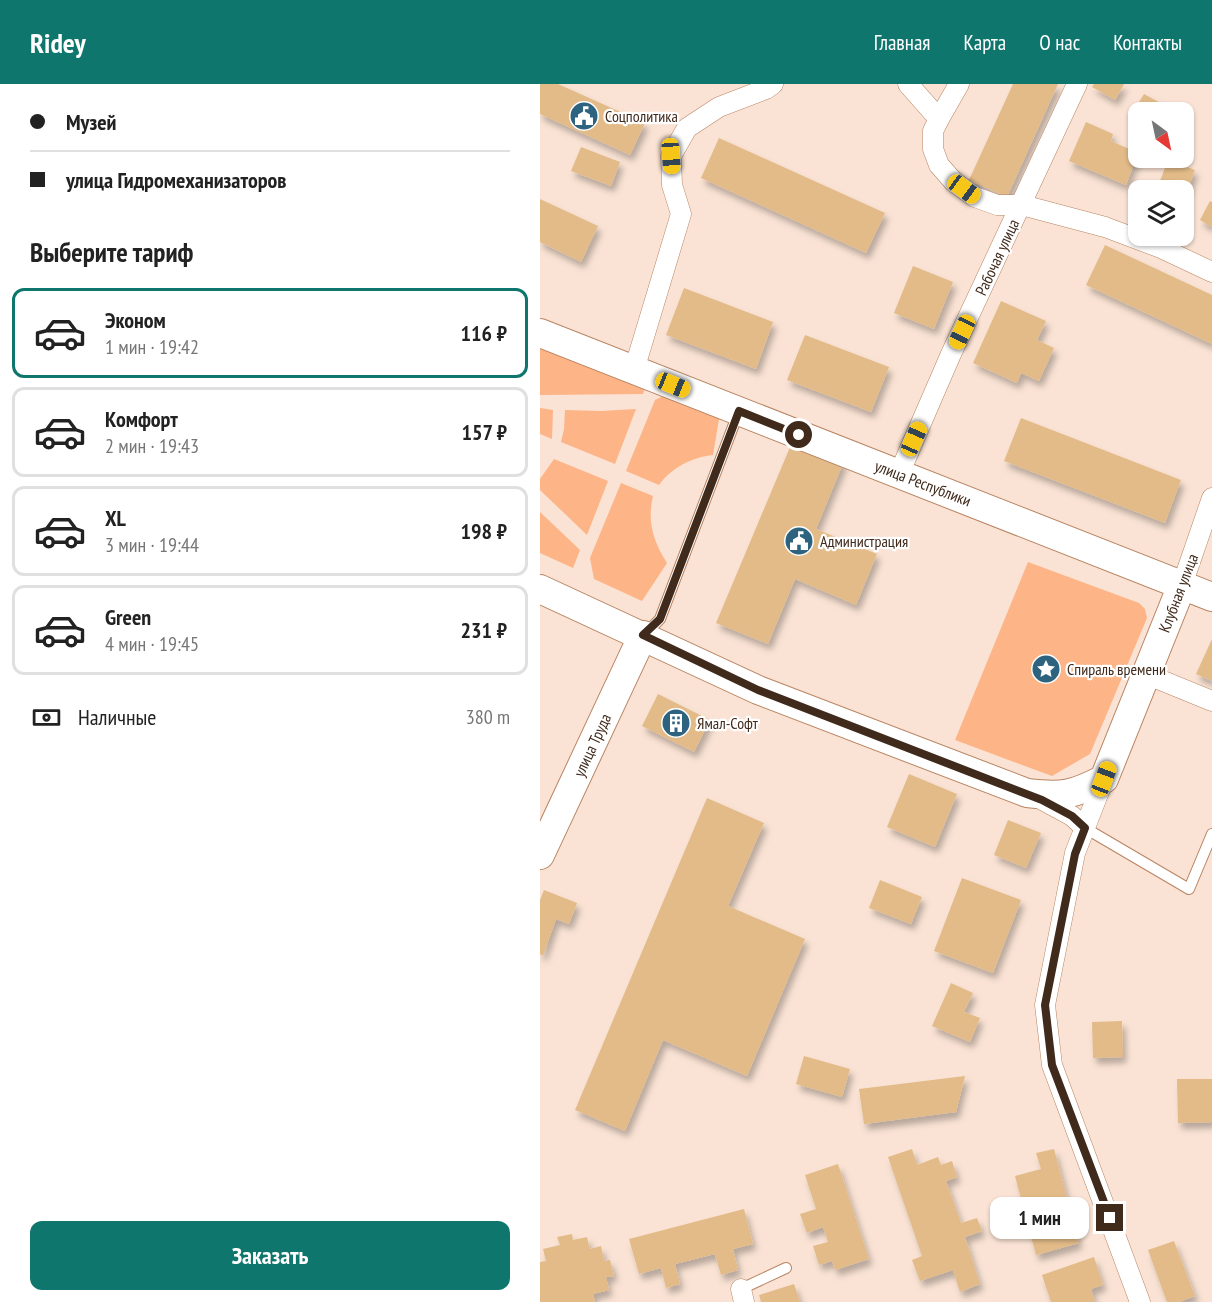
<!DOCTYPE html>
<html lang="ru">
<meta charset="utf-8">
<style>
body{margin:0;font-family:"PT Sans Narrow",sans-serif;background:#f2f2f2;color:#222;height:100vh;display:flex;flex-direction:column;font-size:22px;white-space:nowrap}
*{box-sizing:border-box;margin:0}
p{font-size:20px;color:#767676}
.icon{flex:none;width:33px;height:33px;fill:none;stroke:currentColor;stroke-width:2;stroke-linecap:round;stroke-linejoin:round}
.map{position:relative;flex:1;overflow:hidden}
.sheet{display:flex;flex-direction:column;background:#fff;width:540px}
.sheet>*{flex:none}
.guide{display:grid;align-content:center;height:132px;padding:0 30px;background:#fff}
.needle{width:39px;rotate:147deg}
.controls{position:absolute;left:588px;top:18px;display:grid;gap:12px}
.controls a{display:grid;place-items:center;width:66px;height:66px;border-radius:12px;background:#fff;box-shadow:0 2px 4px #0004;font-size:30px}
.end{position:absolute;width:27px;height:27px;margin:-14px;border:8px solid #402a1c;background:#fff;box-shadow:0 0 0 3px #fff}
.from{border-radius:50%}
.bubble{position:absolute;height:42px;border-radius:12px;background:#fff;box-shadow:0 2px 4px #0004;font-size:20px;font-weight:700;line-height:42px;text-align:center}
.car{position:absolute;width:18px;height:36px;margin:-18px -9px;border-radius:8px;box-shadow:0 0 4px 2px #0007;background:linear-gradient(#f5c518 24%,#345 0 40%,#f5c518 0 76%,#345 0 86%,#f5c518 0)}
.guide b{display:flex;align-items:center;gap:21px;height:57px;font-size:22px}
.guide b+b{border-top:2px solid #e0e0e0}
.guide i{width:15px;height:15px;background:#222}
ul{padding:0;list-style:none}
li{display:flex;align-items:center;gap:18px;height:90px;margin:0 12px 9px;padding:0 18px;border:3px solid #e0e0e0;border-radius:12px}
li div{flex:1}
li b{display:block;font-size:22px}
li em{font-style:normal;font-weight:700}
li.current{border-color:#0f766e}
li>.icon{width:54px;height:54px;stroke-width:1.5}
h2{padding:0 30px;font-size:27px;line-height:72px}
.pay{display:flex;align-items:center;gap:15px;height:66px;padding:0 30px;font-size:22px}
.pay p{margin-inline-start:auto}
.primary-button{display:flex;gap:12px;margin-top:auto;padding:12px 30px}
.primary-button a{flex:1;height:69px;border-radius:12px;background:#0f766e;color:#fff;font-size:24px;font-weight:700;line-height:69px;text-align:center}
header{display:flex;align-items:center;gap:36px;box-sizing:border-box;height:84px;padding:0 30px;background:#0f766e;color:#fff}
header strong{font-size:28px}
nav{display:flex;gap:33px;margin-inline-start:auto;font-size:21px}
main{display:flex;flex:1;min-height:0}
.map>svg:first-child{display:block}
.green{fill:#fdb486}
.building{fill:#e2bb88;filter:url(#shadow)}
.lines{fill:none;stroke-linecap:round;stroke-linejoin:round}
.lane-casing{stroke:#b98462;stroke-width:12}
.street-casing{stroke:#b98462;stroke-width:21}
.secondary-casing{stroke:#b98462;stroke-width:30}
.lane{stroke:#fff;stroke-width:10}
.street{stroke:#fff;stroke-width:20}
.secondary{stroke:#fff;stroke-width:28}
.route{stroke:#402a1c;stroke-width:8}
.labels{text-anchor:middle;stroke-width:4.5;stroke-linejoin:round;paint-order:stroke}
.poi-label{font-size:16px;fill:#402a1c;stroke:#fff;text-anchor:start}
.street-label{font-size:16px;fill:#402a1c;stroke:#fff}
</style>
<header>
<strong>Ridey</strong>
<nav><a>Главная</a><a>Карта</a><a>О нас</a><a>Контакты</a></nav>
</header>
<main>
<section class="sheet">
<div class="guide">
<b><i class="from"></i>Музей</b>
<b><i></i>улица Гидромеханизаторов</b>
</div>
<h2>Выберите тариф</h2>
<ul>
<li class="current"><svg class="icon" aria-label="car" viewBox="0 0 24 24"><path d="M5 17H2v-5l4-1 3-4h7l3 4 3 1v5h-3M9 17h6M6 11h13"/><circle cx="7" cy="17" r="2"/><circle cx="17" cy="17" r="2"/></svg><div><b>Эконом</b><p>1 мин · 19:42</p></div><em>116 ₽</em></li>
<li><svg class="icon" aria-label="car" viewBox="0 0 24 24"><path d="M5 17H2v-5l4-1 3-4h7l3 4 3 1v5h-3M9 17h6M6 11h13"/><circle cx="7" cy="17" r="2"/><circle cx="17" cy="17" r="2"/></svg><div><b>Комфорт</b><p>2 мин · 19:43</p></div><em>157 ₽</em></li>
<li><svg class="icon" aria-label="car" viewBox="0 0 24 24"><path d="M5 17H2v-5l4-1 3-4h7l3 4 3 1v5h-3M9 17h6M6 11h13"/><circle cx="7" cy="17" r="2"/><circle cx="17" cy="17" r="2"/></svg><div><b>XL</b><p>3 мин · 19:44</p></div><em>198 ₽</em></li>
<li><svg class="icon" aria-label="car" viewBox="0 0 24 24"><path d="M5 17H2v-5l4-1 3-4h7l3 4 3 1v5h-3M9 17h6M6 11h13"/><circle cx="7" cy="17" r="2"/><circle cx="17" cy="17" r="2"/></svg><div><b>Green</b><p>4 мин · 19:45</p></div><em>231 ₽</em></li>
</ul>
<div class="pay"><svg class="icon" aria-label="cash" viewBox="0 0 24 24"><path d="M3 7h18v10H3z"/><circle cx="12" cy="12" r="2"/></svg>Наличные<p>380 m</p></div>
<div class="primary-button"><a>Заказать</a></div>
</section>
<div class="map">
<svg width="672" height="1218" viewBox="0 0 672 1218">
<defs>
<filter id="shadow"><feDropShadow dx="3.5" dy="6" stdDeviation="3" flood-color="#0004"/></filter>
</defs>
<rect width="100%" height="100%" fill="#fae3d4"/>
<g class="green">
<path d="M0,258L106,300L103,310L0,311Z"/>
<path d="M131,308L180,329L173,371C152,373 131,384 119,401L86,387L115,316Z"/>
<path d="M0,324L13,326L12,355L0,350Z"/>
<path d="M96,325L75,380L21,358L24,345L25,326L61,327Z"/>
<path d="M14,375L68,397L47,451L0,406V395Z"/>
<path d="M81,399L113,412C107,437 113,457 127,479L102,517L54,495L50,474Z"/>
<path d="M0,428L40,466L33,484L0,469Z"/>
<path d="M488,478L599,519L605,525L607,534L550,670L512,692L415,656Z"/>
</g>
<g class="building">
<path d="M0,0H18L105,39L90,71L0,30Z"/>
<path d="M473,0H518L467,113L429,96Z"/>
<path d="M554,0H584L575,16L552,3Z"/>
<path d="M604,10L626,22L623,28H598L594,26Z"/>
<path d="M546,38L573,50L571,57L598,69L586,101L529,77Z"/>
<path d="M179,54L345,129L326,169L161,94Z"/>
<path d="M41,63L80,78L71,102L31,87Z"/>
<path d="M628,76L655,86L647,107L620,97Z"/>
<path d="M0,115L58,142L41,178L0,158Z"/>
<path d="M670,117L672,118V143L660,136Z"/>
<path d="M565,161L672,211V260L546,201Z"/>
<path d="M373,182L413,198L394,245L354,229Z"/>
<path d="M144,204L233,238L216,285L126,251Z"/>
<path d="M461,217L506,237L497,256L514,264L499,297L481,289L477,299L433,279Z"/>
<path d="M265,251L349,283L331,328L247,296Z"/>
<path d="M481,334L641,396L625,439L464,377Z"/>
<path d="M253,356L304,377L276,445L337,470L316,521L255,495L228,560L176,539Z"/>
<path d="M672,555V597L656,590Z"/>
<path d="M118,610L170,636L154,668L102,642Z"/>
<path d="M369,690L417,710L395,763L347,743Z"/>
<path d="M167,714L224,739L188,822L265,855L207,992L123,956L85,1047L35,1026Z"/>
<path d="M468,736L501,749L486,784L454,771Z"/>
<path d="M422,794L481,816L453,889L394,867Z"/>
<path d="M340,796L382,813L371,840L329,824Z"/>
<path d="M4,806L37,819L29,840L16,835L3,872L0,870V816Z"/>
<path d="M411,899L433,909L424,928L440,934L430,958L392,942Z"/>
<path d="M582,937L583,973L553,974L552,938Z"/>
<path d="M264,972L310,985L302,1013L256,1000Z"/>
<path d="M425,992L416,1028L324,1040L319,1005Z"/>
<path d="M637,995H672V1038L638,1039Z"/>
<path d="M372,1065L377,1081L398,1073L401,1081L412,1077L417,1093L406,1097L421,1139L437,1134L442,1147L425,1153L440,1200L420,1208L413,1186L380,1197L372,1176L382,1172L348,1073Z"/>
<path d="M514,1065L539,1159L496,1171L475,1092L501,1085L496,1069Z"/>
<path d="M298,1080L329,1175L295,1186L292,1177L279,1181L273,1162L288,1158L283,1143L267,1149L260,1130L276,1125L265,1091Z"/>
<path d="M204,1125L213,1160L193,1165L198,1186L181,1191L175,1170L135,1180L140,1200L126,1204L121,1184L99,1190L89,1155Z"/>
<path d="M32,1150L33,1156L47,1153L50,1165L61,1162L64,1177L70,1176L74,1192L66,1193L69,1206L53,1210L55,1218H0V1178L6,1177L3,1165L20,1161L17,1153Z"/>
<path d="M634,1157L655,1212L639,1218H627L608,1166Z"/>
<path d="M554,1173L563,1201L551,1205L555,1218H511L502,1191Z"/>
<path d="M254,1200L260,1218H221L219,1211Z"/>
</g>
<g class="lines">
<g class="lane-casing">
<g id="lane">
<path d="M104,551L120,535L199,327"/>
<path d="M545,744L649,805L672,750"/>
<path d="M201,1205L246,1184"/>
</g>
</g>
<g class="street-casing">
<g id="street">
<path d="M368,0L399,35L419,0"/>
<path d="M399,35L393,47V65L399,81L414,98L435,113L457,121H482L565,143L621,164L672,188"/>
<path d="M94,286L141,130L132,101L131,72L147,44L179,23L226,5L233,0"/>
<path d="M359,390L411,270L537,0"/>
<path d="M642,501L672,414"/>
<path d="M606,590L672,617"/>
<path d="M564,695L535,769L505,921L512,981L600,1218"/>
<path d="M497,713L532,732L545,744"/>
<path d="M201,1205L204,1218"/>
</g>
</g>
<g class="secondary-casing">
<g id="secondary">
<path d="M0,249L672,513"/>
<path d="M0,505L218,606L487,709C523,713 533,711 564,695L642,501"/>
<path d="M0,771L103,551"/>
</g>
</g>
<use href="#lane" class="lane"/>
<use href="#street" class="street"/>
<use href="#secondary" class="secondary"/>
</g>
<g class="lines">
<path class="route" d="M259,351L199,327L120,535L103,551L218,606L502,716L532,732L545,744L535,770L505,921L512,981L570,1134"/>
</g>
<defs>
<g id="civic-disc" transform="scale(1.5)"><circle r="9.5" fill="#2d637e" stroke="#fff"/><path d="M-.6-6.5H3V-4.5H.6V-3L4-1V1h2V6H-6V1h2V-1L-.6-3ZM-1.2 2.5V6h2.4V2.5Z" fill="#fff"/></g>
<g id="sight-disc" transform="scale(1.5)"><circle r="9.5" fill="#2d637e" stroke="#fff"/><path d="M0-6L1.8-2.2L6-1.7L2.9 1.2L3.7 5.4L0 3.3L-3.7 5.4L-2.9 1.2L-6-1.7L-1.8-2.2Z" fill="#fff"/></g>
<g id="building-disc" transform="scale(1.5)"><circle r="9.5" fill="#2d637e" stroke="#fff"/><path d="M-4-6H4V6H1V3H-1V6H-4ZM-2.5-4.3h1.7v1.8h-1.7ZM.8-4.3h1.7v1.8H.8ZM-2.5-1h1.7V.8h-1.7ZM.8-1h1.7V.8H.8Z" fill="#fff"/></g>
</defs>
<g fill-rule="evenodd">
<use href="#civic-disc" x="44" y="32"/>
<use href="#civic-disc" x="259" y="457"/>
<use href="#sight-disc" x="506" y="585"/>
<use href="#building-disc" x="136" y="639"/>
</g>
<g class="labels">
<g class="poi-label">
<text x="65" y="38">Соцполитика</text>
<text x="280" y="463">Администрация</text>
<text x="527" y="591">Спираль времени</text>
<text x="157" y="645">Ямал-Софт</text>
</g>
<g class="street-label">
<text transform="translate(457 173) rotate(-65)" y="6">Рабочая улица</text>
<text transform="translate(383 399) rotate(21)" y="6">улица Республики</text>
<text transform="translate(638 509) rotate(-69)" y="6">Клубная улица</text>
<text transform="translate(52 661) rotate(-65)" y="6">улица Труда</text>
</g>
</g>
</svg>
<div class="controls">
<a><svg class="needle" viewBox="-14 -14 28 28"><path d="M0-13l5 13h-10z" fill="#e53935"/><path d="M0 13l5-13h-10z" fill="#767676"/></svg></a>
<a><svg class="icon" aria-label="layers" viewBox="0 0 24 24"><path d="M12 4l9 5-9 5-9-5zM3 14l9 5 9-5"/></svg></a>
</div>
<i class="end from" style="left:259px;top:351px"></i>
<i class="end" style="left:570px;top:1134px"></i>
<div class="bubble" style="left:450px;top:1113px;width:99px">1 мин</div>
<i class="car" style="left:131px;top:72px;rotate:176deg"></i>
<i class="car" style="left:424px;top:105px;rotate:126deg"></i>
<i class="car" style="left:422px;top:248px;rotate:205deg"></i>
<i class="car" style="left:133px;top:301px;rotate:112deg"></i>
<i class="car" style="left:374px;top:355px;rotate:24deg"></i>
<i class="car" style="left:564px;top:695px;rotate:21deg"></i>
</div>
</main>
